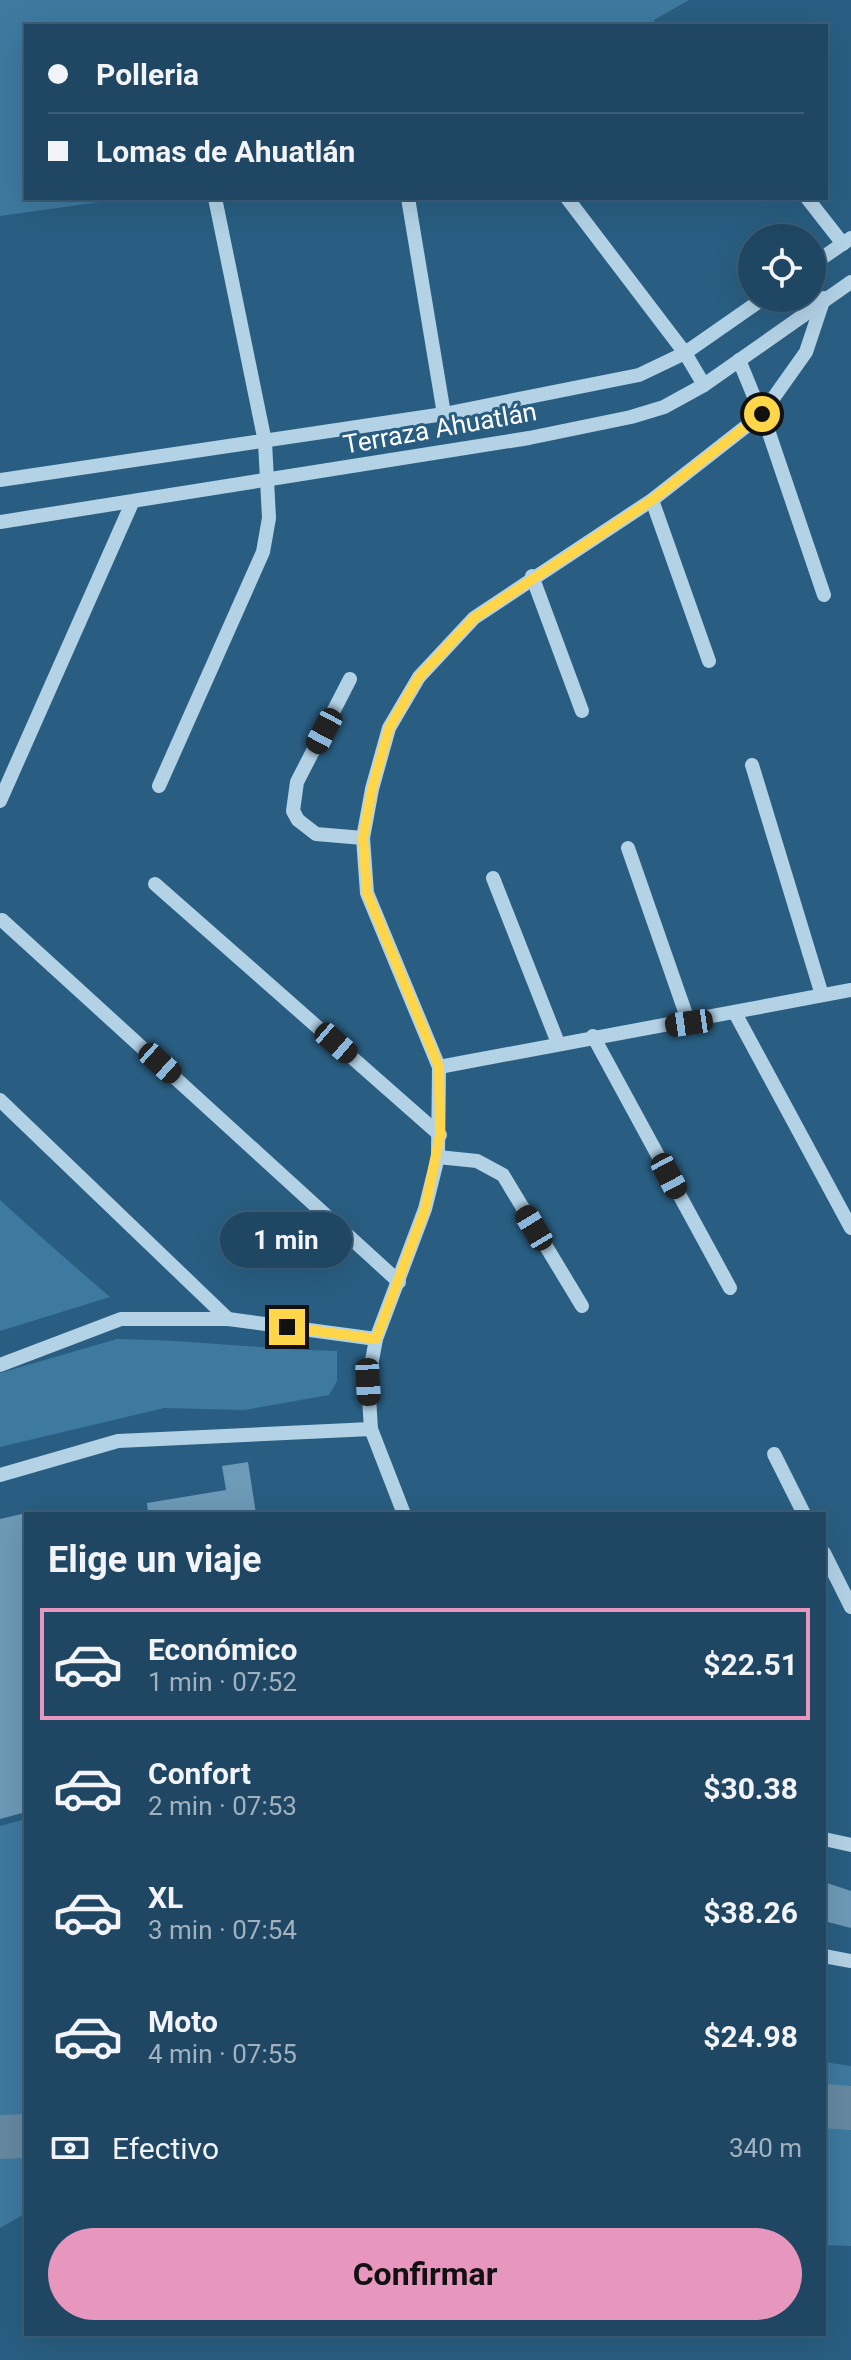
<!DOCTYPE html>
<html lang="es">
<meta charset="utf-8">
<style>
body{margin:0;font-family:Roboto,sans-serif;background:#2c506b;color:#f1f3f6;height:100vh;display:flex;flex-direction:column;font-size:30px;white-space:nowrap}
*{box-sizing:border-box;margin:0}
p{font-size:26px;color:#a1b1be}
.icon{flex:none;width:44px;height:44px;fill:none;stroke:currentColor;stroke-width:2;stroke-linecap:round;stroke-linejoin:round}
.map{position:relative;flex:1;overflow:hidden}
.sheet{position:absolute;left:24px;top:1512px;width:802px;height:824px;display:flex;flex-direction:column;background:#1f4662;border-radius:0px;box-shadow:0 8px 32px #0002,0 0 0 2px #3c5e77}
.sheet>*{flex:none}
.guide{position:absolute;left:24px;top:24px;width:804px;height:176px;border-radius:0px;box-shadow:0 8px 32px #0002,0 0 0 2px #3c5e77;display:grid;align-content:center;height:176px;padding:0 24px;background:#1f4662}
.fabs{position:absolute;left:738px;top:224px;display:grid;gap:16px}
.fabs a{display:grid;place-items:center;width:88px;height:88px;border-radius:50%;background:#1f4662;box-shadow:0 8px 32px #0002,0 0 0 2px #3c5e77;font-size:40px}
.end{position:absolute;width:36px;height:36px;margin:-18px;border:10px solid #ffd54a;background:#111;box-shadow:0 0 0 4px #111}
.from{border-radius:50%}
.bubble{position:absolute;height:56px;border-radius:28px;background:#1f4662;box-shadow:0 8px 32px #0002,0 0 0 2px #3c5e77;font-size:26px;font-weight:700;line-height:56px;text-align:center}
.car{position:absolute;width:24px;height:48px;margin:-24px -12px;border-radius:10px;box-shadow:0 0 6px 2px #0007;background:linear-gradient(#222 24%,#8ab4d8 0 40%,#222 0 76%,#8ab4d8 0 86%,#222 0)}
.guide b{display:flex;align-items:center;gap:28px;height:76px;font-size:30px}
.guide b+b{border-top:2px solid #3c5e77}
.guide i{width:20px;height:20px;background:#f1f3f6}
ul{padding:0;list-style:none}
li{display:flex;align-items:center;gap:24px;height:112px;margin:0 16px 12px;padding:0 8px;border:4px solid transparent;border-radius:0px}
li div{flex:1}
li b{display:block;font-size:30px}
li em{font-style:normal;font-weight:700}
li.selected{border-color:#e797bd}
li>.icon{width:72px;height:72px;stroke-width:1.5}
h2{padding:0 24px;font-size:36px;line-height:96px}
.pay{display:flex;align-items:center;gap:20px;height:88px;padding:0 24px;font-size:30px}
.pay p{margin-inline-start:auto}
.button{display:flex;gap:16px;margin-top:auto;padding:16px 24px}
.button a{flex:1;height:92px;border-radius:48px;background:#e797bd;color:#111;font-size:32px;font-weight:700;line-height:92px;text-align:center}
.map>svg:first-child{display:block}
.green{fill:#3e799f}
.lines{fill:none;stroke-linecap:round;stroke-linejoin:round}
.river{stroke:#6589a1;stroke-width:44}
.building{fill:#6d9ab7}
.minor{stroke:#b3d2e6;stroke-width:14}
.route{stroke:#ffd54a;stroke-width:10}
.labels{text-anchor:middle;stroke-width:6;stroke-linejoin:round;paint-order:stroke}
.street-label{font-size:26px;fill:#fff;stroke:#295e82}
</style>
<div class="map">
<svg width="851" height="2360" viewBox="0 0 851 2360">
<rect width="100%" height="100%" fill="#295e82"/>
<g class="green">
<path d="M0,0H689L654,20L657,26H26V198H129L0,216Z"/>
<path d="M0,1200C36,1233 73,1265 110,1297L0,1331Z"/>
<path d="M117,1339C191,1340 263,1349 337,1351V1381L329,1395L244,1410L164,1408L0,1447V1373Z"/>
<path d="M26,1819V2213L0,2228V1826Z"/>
<path d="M824,2062L851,2066V2246L824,2245Z"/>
</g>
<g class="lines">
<g class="river">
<path d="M824,2106L851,2108"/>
<path d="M0,2137L26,2136"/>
</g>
</g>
<g class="building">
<path d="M248,1462L256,1514H148L147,1503L226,1490L222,1466Z"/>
<path d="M26,1513V1812L0,1819V1519Z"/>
<path d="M824,1882L851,1891V1928L824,1921Z"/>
</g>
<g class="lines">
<g class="minor">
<path d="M408,198L444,414"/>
<path d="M567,198L685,353L704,385"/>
<path d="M807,198L843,244"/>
<path d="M812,265L851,238"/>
<path d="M739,360L769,433L824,595"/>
<path d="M0,480L444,414L639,375L685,353L764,298"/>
<path d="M652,500L709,661"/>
<path d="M0,522L529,438L631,417L664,407L704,385L851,282"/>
<path d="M532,576L582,711"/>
<path d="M350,679L297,782L293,811L298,820L316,834L363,838"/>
<path d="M752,765L822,995"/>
<path d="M159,786L263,552L269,518L265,442L215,198"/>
<path d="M0,801L132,503"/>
<path d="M628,848L689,1023"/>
<path d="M493,878L558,1043"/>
<path d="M155,884L440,1135"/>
<path d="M2,920L399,1282"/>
<path d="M735,1013L851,1228"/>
<path d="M593,1036L730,1288"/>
<path d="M439,1067L851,990"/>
<path d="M0,1100L228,1319"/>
<path d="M438,1157L477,1161L503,1175L582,1306"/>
<path d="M0,1365L121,1319H228L376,1339"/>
<path d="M774,1454L804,1514"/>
<path d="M0,1475L118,1441L371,1429"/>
<path d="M404,1514L371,1429L368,1382L376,1339L425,1209L438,1157L439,1067L367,893L363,838L372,789L389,728L419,677L474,618L652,500L762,414L806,352L824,298"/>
<path d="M824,1553L851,1607"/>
<path d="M824,1839L851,1845"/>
<path d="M824,1956L851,1961"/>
</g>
</g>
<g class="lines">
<path class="route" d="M287,1327L376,1339L425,1209L440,1135L439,1067L367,893L363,838L372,789L389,728L419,677L474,618L652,500L762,414"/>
</g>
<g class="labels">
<g class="street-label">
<text transform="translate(440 428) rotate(-10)" y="9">Terraza Ahuatlán</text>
</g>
</g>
</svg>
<div class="fabs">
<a><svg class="icon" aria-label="locate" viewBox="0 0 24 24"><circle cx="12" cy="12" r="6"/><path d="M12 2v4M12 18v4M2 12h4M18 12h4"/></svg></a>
</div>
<i class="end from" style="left:762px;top:414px"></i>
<i class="end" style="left:287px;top:1327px"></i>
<div class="bubble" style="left:220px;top:1212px;width:132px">1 min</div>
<i class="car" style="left:324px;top:731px;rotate:208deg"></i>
<i class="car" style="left:689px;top:1023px;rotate:262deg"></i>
<i class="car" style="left:336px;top:1043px;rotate:131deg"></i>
<i class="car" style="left:160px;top:1063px;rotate:132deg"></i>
<i class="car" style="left:669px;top:1176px;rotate:152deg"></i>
<i class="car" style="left:534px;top:1228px;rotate:329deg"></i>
<i class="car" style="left:368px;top:1382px;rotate:177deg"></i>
<div class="guide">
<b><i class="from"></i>Polleria</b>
<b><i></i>Lomas de Ahuatlán</b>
</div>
<section class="sheet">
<h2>Elige un viaje</h2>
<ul>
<li class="selected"><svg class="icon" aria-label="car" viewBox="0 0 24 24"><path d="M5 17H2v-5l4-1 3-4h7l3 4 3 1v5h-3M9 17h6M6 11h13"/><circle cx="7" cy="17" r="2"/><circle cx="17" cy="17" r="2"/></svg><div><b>Económico</b><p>1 min · 07:52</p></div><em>$22.51</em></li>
<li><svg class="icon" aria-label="car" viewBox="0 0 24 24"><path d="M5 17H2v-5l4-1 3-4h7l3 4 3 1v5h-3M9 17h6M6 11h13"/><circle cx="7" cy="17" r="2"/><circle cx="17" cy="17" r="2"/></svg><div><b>Confort</b><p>2 min · 07:53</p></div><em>$30.38</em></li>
<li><svg class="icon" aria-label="car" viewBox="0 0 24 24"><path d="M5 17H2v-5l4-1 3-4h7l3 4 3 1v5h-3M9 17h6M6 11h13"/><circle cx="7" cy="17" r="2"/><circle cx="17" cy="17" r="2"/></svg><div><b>XL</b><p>3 min · 07:54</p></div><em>$38.26</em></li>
<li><svg class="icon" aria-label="car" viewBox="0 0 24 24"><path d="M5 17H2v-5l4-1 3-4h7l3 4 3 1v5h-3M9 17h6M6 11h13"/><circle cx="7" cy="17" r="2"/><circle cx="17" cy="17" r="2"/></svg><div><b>Moto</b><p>4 min · 07:55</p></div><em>$24.98</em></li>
</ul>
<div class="pay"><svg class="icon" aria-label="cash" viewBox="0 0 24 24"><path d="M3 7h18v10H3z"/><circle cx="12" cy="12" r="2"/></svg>Efectivo<p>340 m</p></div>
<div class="button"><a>Confirmar</a></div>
</section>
</div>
